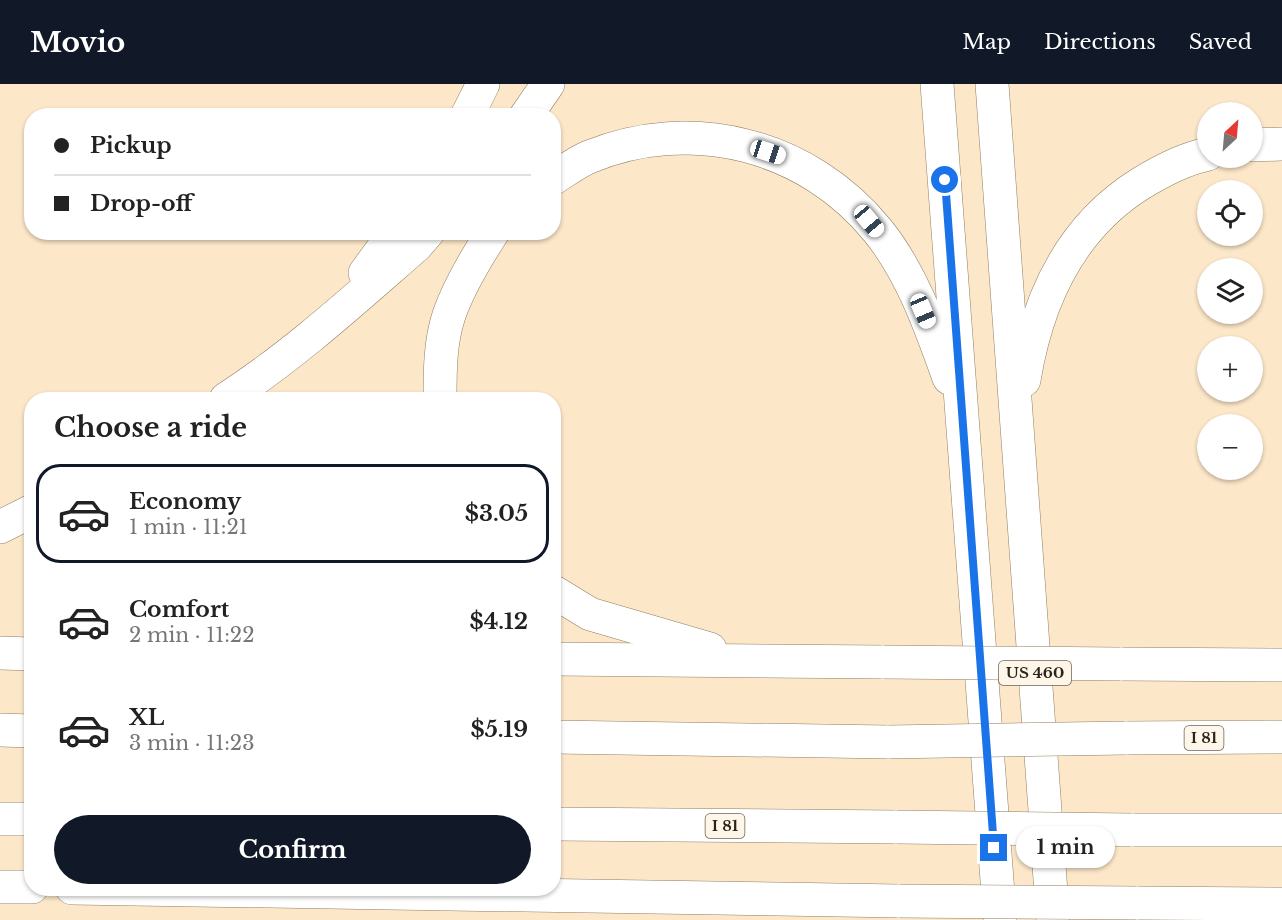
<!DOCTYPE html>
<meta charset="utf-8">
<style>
body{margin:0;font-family:"Libre Baskerville",serif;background:#f2f2f2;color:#222;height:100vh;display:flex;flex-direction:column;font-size:22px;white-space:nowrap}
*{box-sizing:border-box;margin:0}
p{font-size:20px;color:#767676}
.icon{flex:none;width:33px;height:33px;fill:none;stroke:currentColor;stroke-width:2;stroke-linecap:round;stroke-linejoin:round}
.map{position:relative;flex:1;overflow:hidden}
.panel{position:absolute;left:24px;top:308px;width:537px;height:504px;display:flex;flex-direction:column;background:#fff;border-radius:24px;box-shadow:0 2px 4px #0004}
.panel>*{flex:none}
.hud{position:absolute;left:24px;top:24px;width:537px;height:132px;border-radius:24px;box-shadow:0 2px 4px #0004;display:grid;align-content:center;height:132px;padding:0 30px;background:#fff}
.needle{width:39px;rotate:26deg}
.controls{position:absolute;left:1197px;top:18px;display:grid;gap:12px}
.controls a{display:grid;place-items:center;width:66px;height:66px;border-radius:50%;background:#fff;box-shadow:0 2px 4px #0004;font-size:30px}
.end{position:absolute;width:27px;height:27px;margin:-14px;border:8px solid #1a73e8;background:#fff;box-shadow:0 0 0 3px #fff}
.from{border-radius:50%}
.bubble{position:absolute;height:42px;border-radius:21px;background:#fff;box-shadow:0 2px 4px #0004;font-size:20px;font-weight:700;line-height:42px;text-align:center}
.car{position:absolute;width:18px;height:36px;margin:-18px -9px;border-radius:8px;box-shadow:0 0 4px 2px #0007;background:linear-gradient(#fff 24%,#345 0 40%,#fff 0 76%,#345 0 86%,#fff 0)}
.hud b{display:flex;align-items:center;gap:21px;height:57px;font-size:22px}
.hud b+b{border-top:2px solid #e0e0e0}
.hud i{width:15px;height:15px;background:#222}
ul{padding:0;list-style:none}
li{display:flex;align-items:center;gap:18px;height:99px;margin:0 12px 9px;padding:0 18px;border:3px solid transparent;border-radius:24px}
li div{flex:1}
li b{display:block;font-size:22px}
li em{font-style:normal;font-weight:700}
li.active{border-color:#111827}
li>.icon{width:54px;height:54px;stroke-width:1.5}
h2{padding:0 30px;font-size:27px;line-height:72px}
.cta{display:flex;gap:12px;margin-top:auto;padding:12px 30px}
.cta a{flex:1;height:69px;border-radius:36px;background:#111827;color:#fff;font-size:24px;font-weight:700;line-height:69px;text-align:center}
header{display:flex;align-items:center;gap:36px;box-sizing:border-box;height:84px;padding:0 30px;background:#111827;color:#fff}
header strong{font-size:28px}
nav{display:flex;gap:33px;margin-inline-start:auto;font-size:21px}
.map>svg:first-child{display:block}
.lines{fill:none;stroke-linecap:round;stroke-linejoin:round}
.motorway-casing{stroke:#917e62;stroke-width:34}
.motorway{stroke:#fff;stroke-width:33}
.motorway-bridge-casing{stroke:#917e62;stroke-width:34;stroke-linecap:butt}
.motorway-bridge{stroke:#fff;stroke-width:33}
.route{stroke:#1a73e8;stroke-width:8}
.labels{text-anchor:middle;stroke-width:4.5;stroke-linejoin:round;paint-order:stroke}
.shield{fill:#fff6ea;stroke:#6b6357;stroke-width:1.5}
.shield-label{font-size:15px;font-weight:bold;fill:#2b2418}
</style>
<header>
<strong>Movio</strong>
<nav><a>Map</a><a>Directions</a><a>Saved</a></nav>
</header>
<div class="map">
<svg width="1282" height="836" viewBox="0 0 1282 836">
<rect width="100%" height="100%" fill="#fce7c9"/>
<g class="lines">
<g class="motorway-casing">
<g id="motorway">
<path d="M937,0L1000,836"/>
<path d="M992,0L1053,836"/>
<path d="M467,32L483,0"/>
<path d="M526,32L548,0"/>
<path d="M1252,61L1282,60"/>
<path d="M554,94C565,87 577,78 589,73C691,31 808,60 878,147C912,189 931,244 949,294"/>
<path d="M365,189L395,148"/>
<path d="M1024,296C1037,216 1070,144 1140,100C1161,87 1184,75 1208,70"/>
<path d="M226,315C294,271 355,215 416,162L428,148"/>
<path d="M440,315C440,287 440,258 449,231C459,202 476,174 493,148"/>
<path d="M0,443L32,427"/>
<path d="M554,508L590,530L710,565"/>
<path d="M0,569L32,570"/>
<path d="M554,575L884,578"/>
<path d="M1120,580L1282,581"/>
<path d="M0,646L32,647"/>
<path d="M554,653L889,658"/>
<path d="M1125,654L1282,653"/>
<path d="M0,735H32"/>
<path d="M554,740L897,743"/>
<path d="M1131,746H1282"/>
<path d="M0,803H32"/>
<path d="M72,804L900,817"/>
<path d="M1136,819L1282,820"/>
</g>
</g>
<use href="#motorway" class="motorway"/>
<g class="motorway-bridge-casing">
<g id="motorway-bridge">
<path d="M884,578L1120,580"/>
<path d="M889,658L1125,654"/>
<path d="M897,743L1131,746"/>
<path d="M900,817L1136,819"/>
</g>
</g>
<use href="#motorway-bridge" class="motorway-bridge"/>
</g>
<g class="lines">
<path class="route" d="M945,96L994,764"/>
</g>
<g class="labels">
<g class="shield">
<rect x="999" y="577" width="72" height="24" rx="4.5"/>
<rect x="1184.5" y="642" width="39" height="24" rx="4.5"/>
<rect x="705.5" y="730" width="39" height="24" rx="4.5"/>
</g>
<g class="shield-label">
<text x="1035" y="594">US 460</text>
<text x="1204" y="659">I 81</text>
<text x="725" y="747">I 81</text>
</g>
</g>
</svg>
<div class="controls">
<a><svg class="needle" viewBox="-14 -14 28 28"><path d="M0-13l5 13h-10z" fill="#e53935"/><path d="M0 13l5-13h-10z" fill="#767676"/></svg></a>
<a><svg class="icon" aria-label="locate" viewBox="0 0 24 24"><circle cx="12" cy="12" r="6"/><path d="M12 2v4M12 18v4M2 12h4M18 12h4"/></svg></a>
<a><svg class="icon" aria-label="layers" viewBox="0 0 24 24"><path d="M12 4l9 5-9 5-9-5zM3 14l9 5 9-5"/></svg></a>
<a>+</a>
<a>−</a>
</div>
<i class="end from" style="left:945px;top:96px"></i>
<i class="end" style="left:994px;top:764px"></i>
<div class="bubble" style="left:1016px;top:742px;width:99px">1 min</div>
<i class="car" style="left:768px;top:68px;rotate:108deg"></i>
<i class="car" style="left:869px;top:137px;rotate:140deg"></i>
<i class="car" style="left:923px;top:227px;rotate:157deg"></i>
<div class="hud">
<b><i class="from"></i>Pickup</b>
<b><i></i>Drop-off</b>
</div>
<section class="panel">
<h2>Choose a ride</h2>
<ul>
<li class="active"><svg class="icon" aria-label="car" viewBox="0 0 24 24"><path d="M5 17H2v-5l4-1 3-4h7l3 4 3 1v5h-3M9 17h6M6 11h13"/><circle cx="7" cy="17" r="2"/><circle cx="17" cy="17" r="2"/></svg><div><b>Economy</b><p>1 min · 11:21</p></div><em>$3.05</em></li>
<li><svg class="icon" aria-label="car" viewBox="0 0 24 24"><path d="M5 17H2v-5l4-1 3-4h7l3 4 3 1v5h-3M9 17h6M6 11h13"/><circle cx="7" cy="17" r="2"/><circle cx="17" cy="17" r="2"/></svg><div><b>Comfort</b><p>2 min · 11:22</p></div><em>$4.12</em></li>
<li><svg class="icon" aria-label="car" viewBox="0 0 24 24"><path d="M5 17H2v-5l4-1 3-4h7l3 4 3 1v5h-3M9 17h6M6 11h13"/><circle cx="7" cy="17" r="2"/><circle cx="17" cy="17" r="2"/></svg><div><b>XL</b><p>3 min · 11:23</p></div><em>$5.19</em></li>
</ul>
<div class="cta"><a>Confirm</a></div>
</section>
</div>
